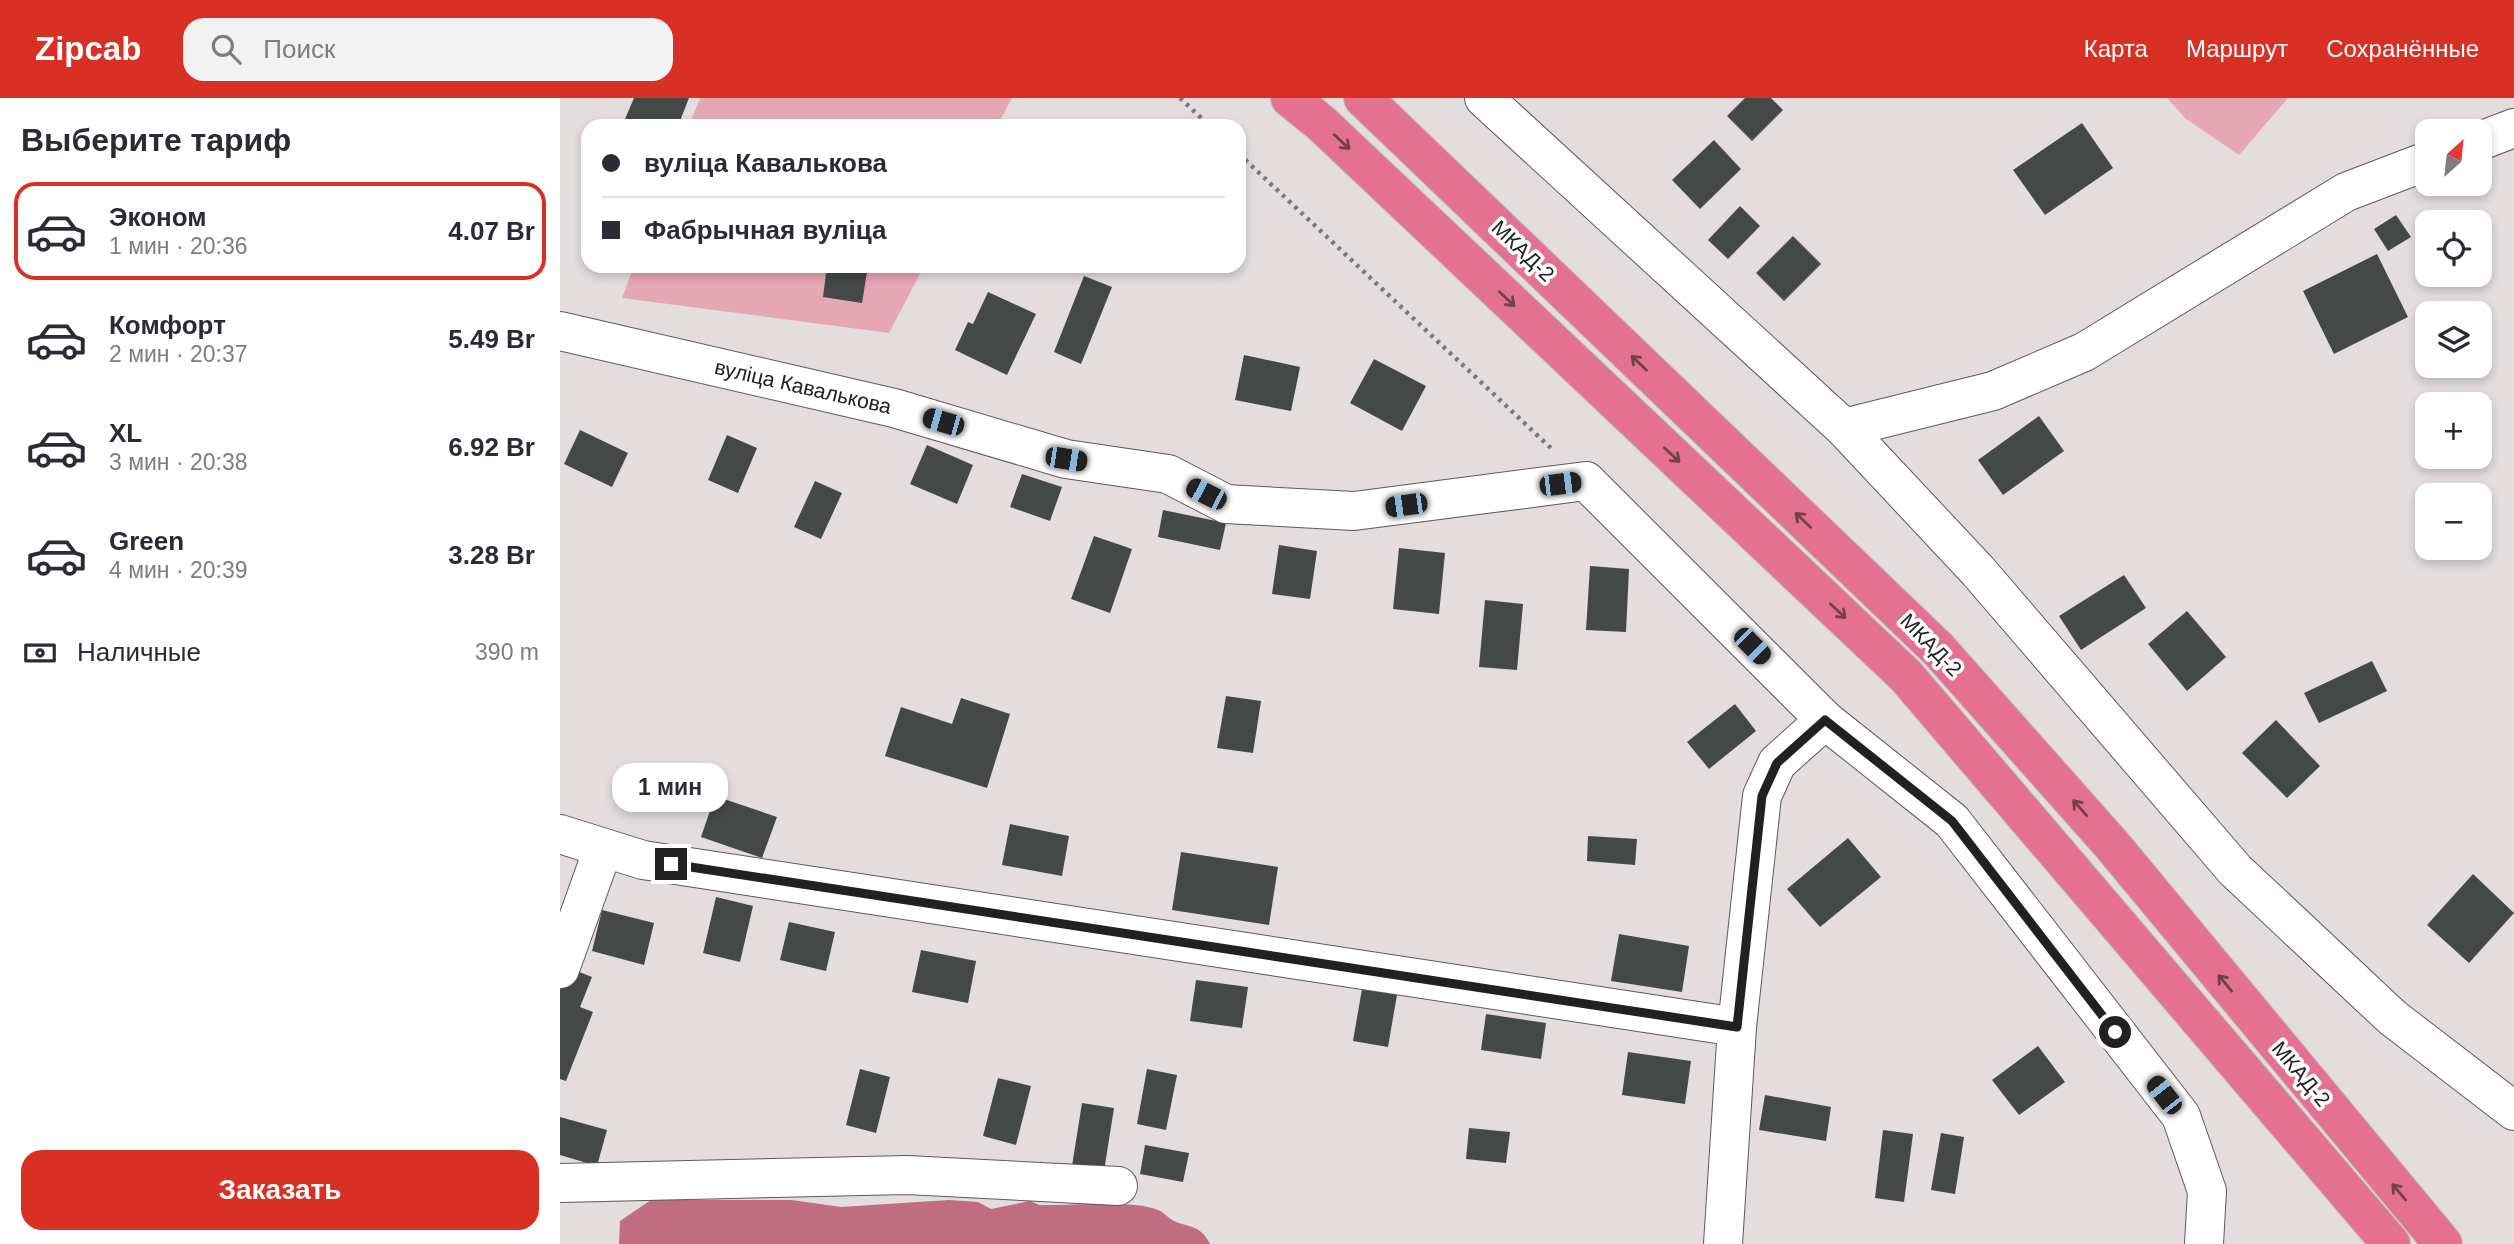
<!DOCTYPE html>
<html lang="ru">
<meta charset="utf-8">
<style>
body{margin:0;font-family:Helvetica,sans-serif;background:#f2f2f3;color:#2b2b33;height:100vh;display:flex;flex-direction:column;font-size:26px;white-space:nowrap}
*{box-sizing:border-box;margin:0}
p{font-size:23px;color:#7c7c81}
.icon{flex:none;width:38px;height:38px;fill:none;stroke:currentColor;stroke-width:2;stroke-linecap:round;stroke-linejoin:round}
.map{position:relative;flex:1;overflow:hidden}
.sheet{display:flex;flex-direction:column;background:#fff;width:560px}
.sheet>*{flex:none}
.banner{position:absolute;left:21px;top:21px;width:665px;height:154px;border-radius:21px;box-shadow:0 4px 10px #0003;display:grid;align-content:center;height:154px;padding:0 21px;background:#fff}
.needle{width:46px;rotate:27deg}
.controls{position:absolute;left:1855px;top:21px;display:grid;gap:14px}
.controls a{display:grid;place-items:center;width:77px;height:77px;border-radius:14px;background:#fff;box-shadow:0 4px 10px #0003;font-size:35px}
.end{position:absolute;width:32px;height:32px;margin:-16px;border:9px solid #222020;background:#fff;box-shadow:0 0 0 4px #fff}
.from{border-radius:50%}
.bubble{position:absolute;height:49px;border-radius:21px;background:#fff;box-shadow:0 4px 10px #0003;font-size:23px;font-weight:800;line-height:49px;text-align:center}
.car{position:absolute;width:21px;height:42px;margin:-21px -10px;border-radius:9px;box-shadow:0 0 5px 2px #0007;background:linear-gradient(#222 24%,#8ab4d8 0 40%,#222 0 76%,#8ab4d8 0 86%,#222 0)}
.banner b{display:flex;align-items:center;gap:24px;height:66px;font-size:26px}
.banner b+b{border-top:2px solid #e1e1e2}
.banner i{width:18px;height:18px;background:#2b2b33}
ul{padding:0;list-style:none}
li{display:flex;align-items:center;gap:21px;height:98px;margin:0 14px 10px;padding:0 7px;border:4px solid transparent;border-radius:21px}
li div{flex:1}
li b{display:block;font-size:26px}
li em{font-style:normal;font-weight:800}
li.active{border-color:#d93025}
li>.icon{width:63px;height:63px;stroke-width:1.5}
h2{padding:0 21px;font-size:32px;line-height:84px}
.pay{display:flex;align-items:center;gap:18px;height:77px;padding:0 21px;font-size:26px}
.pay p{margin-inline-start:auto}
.cta{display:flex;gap:14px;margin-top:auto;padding:14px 21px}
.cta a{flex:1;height:80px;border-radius:21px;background:#d93025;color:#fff;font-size:28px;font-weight:800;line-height:80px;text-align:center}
header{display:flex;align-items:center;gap:42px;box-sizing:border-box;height:98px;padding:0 35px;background:#d93025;color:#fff}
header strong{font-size:33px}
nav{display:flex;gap:38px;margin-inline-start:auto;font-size:24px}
.search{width:490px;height:63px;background:#f2f2f3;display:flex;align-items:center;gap:18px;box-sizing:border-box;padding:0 24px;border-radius:21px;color:#7c7c81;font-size:26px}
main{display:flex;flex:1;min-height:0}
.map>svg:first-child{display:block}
.green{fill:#e6a7b4}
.water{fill:#c16d81}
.building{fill:#444948}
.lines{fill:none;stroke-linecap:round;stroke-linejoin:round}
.minor-casing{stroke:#5e595a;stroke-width:40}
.highway-casing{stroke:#bdbcbc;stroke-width:40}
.path{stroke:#7d797a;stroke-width:4.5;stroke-dasharray:3.5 5;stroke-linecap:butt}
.minor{stroke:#fff;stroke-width:38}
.highway{stroke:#e4718f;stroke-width:38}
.oneway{stroke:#70404c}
.route{stroke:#222020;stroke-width:9}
.labels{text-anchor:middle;stroke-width:7;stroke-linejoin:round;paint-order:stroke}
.street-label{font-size:21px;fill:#222020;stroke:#fff}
</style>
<header>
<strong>Zipcab</strong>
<div class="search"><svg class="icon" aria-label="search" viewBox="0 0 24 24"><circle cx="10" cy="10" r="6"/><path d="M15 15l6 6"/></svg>Поиск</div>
<nav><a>Карта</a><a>Маршрут</a><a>Сохранённые</a></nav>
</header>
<main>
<section class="sheet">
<h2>Выберите тариф</h2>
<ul>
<li class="active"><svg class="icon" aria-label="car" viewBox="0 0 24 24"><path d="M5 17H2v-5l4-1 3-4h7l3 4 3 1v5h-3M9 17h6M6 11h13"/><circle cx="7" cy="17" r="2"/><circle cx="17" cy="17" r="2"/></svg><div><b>Эконом</b><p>1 мин · 20:36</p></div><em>4.07 Br</em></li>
<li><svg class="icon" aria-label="car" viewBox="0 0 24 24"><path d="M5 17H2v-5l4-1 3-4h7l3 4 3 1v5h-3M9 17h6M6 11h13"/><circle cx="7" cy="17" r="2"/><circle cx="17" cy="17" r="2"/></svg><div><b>Комфорт</b><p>2 мин · 20:37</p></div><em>5.49 Br</em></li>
<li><svg class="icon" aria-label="car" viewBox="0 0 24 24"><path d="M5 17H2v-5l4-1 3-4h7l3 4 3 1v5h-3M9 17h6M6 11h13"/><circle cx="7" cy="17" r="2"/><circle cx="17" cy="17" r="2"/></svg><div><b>XL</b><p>3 мин · 20:38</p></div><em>6.92 Br</em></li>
<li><svg class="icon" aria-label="car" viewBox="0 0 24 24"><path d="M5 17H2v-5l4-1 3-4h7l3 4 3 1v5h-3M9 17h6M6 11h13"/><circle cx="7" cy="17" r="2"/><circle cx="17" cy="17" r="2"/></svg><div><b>Green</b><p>4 мин · 20:39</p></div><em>3.28 Br</em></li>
</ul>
<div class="pay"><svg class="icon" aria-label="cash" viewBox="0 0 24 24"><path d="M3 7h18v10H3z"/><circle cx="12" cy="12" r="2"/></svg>Наличные<p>390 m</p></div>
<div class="cta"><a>Заказать</a></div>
</section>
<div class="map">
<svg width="1954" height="1146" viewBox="0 0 1954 1146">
<rect width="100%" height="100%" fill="#e3ddde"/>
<g class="green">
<path d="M140,0H452L437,28H129Z"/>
<path d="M1607,0H1728L1679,57L1626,21Z"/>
<path d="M74,168H364L329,235L62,200Z"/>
</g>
<path class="water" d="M91,1102H232L281,1109L389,1102L418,1104L431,1111L470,1103L479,1107C510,1108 571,1101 598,1112C604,1114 609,1121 616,1124C631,1129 642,1129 650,1146H59L60,1123Z"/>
<g class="building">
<path d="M74,0H129L118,28H62Z"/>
<path d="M1185,0H1211L1223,12L1192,43L1167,18Z"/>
<path d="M1522,25L1553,70L1485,117L1453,72Z"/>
<path d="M1154,42L1181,71L1140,111L1112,82Z"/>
<path d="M1180,108L1200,128L1168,161L1148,142Z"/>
<path d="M1836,117L1851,139L1828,153L1814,131Z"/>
<path d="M1233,138L1261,166L1224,203L1196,175Z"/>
<path d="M1817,156L1848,219L1774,256L1743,193Z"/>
<path d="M267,168H308L302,205L263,199Z"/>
<path d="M524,178L552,189L521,266L494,254Z"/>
<path d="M428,194L476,216L447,277L395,252L408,224L413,226Z"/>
<path d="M684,257L740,269L731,313L675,302Z"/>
<path d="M814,261L866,288L842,333L790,305Z"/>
<path d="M1479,318L1504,353L1443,397L1418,362Z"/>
<path d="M20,332L68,355L52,389L4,366Z"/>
<path d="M167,337L197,350L178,395L148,382Z"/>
<path d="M367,347L413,367L397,406L350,386Z"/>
<path d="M462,376L502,389L490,423L450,409Z"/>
<path d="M255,383L282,395L261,441L234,429Z"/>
<path d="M603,412L666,425L660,452L598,439Z"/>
<path d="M534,438L572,451L550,515L511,501Z"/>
<path d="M719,447L757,453L750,501L712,496Z"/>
<path d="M839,450L885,455L879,516L833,511Z"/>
<path d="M1030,468L1069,471L1066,534L1026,532Z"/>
<path d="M1564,477L1586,510L1521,552L1499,518Z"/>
<path d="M925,502L963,506L957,572L919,569Z"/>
<path d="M1627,513L1666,559L1627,593L1588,546Z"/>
<path d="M1812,563L1827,593L1759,625L1744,595Z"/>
<path d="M666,598L701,603L693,655L657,650Z"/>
<path d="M401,600L450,616L427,690L325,658L341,609L392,626Z"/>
<path d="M1175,606L1196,633L1149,671L1127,644Z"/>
<path d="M1716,622L1760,668L1727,700L1682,655Z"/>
<path d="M155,698L217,719L202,760L141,739Z"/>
<path d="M450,726L509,738L502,778L442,767Z"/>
<path d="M1028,738L1077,741L1075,767L1027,763Z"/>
<path d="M1288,740L1321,779L1260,829L1227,791Z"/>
<path d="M621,754L718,769L709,827L612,812Z"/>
<path d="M1913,776L1954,815L1909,865L1867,827Z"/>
<path d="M156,799L193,808L180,864L143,855Z"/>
<path d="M42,812L94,825L84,867L32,853Z"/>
<path d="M229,824L275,834L266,873L220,862Z"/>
<path d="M1059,836L1129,848L1122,894L1051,883Z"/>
<path d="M361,852L416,863L408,905L352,894Z"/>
<path d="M9,870L32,879L20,909L33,914L6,983L0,981V892Z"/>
<path d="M636,882L688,889L682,930L630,923Z"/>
<path d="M803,885L838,891L828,949L793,943Z"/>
<path d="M926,916L986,925L981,961L921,952Z"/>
<path d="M1478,948L1505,984L1459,1017L1432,982Z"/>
<path d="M1068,954L1131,963L1125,1006L1062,997Z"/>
<path d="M300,971L330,979L316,1035L286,1027Z"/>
<path d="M587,971L617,977L606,1032L577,1026Z"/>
<path d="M438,980L471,988L456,1047L423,1038Z"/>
<path d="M1205,997L1271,1009L1266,1043L1199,1032Z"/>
<path d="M522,1005L554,1010L544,1073L512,1068Z"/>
<path d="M0,1019L47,1032L37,1068L0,1057Z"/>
<path d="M909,1030L950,1034L946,1065L906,1061Z"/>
<path d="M1323,1032L1353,1036L1344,1104L1315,1100Z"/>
<path d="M1381,1035L1404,1039L1395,1096L1371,1092Z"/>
<path d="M585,1047L629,1055L623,1084L580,1076Z"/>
</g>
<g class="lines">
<g class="minor-casing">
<g id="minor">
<path d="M924,0L1284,330L1433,293L1524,254L1786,94L1867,63"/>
<path d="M1920,43L1954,30"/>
<path d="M0,233L334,310L506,361L608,376L666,406L794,413L1026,383L1265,622L1392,723L1621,1018L1647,1093L1644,1146"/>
<path d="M1284,330L1418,473L1675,772L1833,920L1954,1013"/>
<path d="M0,736L83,762L1177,929L1163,1146"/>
<path d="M0,871L43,751"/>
<path d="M1177,929L1202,698L1217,665L1265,622"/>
<path d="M0,1085L347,1077L558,1088"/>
</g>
</g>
<g class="highway-casing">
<g id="highway">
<path d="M730,0L762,26L1346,578L1831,1146"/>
<path d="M803,0L1378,551L1552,747L1883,1146"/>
</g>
</g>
<g class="path">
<path d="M620,0L650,28"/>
<path d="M679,56L994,353"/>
</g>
<use href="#minor" class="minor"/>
<use href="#highway" class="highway"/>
</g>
<defs><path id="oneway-shaft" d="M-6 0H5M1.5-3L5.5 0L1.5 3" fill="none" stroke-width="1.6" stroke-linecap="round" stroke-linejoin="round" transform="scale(1.75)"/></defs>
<g class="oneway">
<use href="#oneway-shaft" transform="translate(782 44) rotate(43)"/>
<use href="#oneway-shaft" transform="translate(947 201) rotate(43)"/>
<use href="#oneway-shaft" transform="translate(1079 265) rotate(-136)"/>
<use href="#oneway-shaft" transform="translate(1112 357) rotate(43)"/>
<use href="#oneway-shaft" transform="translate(1243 422) rotate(-136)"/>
<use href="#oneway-shaft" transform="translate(1278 513) rotate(43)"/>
<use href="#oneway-shaft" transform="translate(1520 710) rotate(-131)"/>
<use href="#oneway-shaft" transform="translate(1665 885) rotate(-129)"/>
<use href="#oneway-shaft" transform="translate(1839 1094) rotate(-130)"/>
</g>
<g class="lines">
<path class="route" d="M111,766L1177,929L1202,698L1217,665L1265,622L1392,723L1555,934"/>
</g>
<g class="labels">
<g class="street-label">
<text transform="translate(963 153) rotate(44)" y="7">МКАД-2</text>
<text transform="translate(243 289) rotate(13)" y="7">вуліца Кавалькова</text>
<text transform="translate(1371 547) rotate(46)" y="7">МКАД-2</text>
<text transform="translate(1741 976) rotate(50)" y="7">МКАД-2</text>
</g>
</g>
</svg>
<div class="controls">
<a><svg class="needle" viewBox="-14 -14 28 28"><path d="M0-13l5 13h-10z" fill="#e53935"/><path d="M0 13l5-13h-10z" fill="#7c7c81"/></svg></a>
<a><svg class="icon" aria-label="locate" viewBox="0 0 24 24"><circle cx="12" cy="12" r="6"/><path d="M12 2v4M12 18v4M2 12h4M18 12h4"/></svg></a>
<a><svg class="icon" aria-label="layers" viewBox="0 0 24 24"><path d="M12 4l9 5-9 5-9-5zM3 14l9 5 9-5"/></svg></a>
<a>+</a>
<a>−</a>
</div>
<i class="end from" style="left:1555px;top:934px"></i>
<i class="end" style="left:111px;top:766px"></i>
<div class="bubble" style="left:52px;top:665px;width:116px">1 мин</div>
<i class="car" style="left:383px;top:324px;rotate:286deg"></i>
<i class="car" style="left:506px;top:361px;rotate:99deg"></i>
<i class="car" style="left:1000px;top:386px;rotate:83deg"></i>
<i class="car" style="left:646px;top:396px;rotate:297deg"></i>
<i class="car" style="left:846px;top:407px;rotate:262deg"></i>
<i class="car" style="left:1192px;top:548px;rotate:135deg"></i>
<i class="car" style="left:1604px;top:997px;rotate:322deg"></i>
<div class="banner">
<b><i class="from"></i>вуліца Кавалькова</b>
<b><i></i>Фабрычная вуліца</b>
</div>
</div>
</main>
